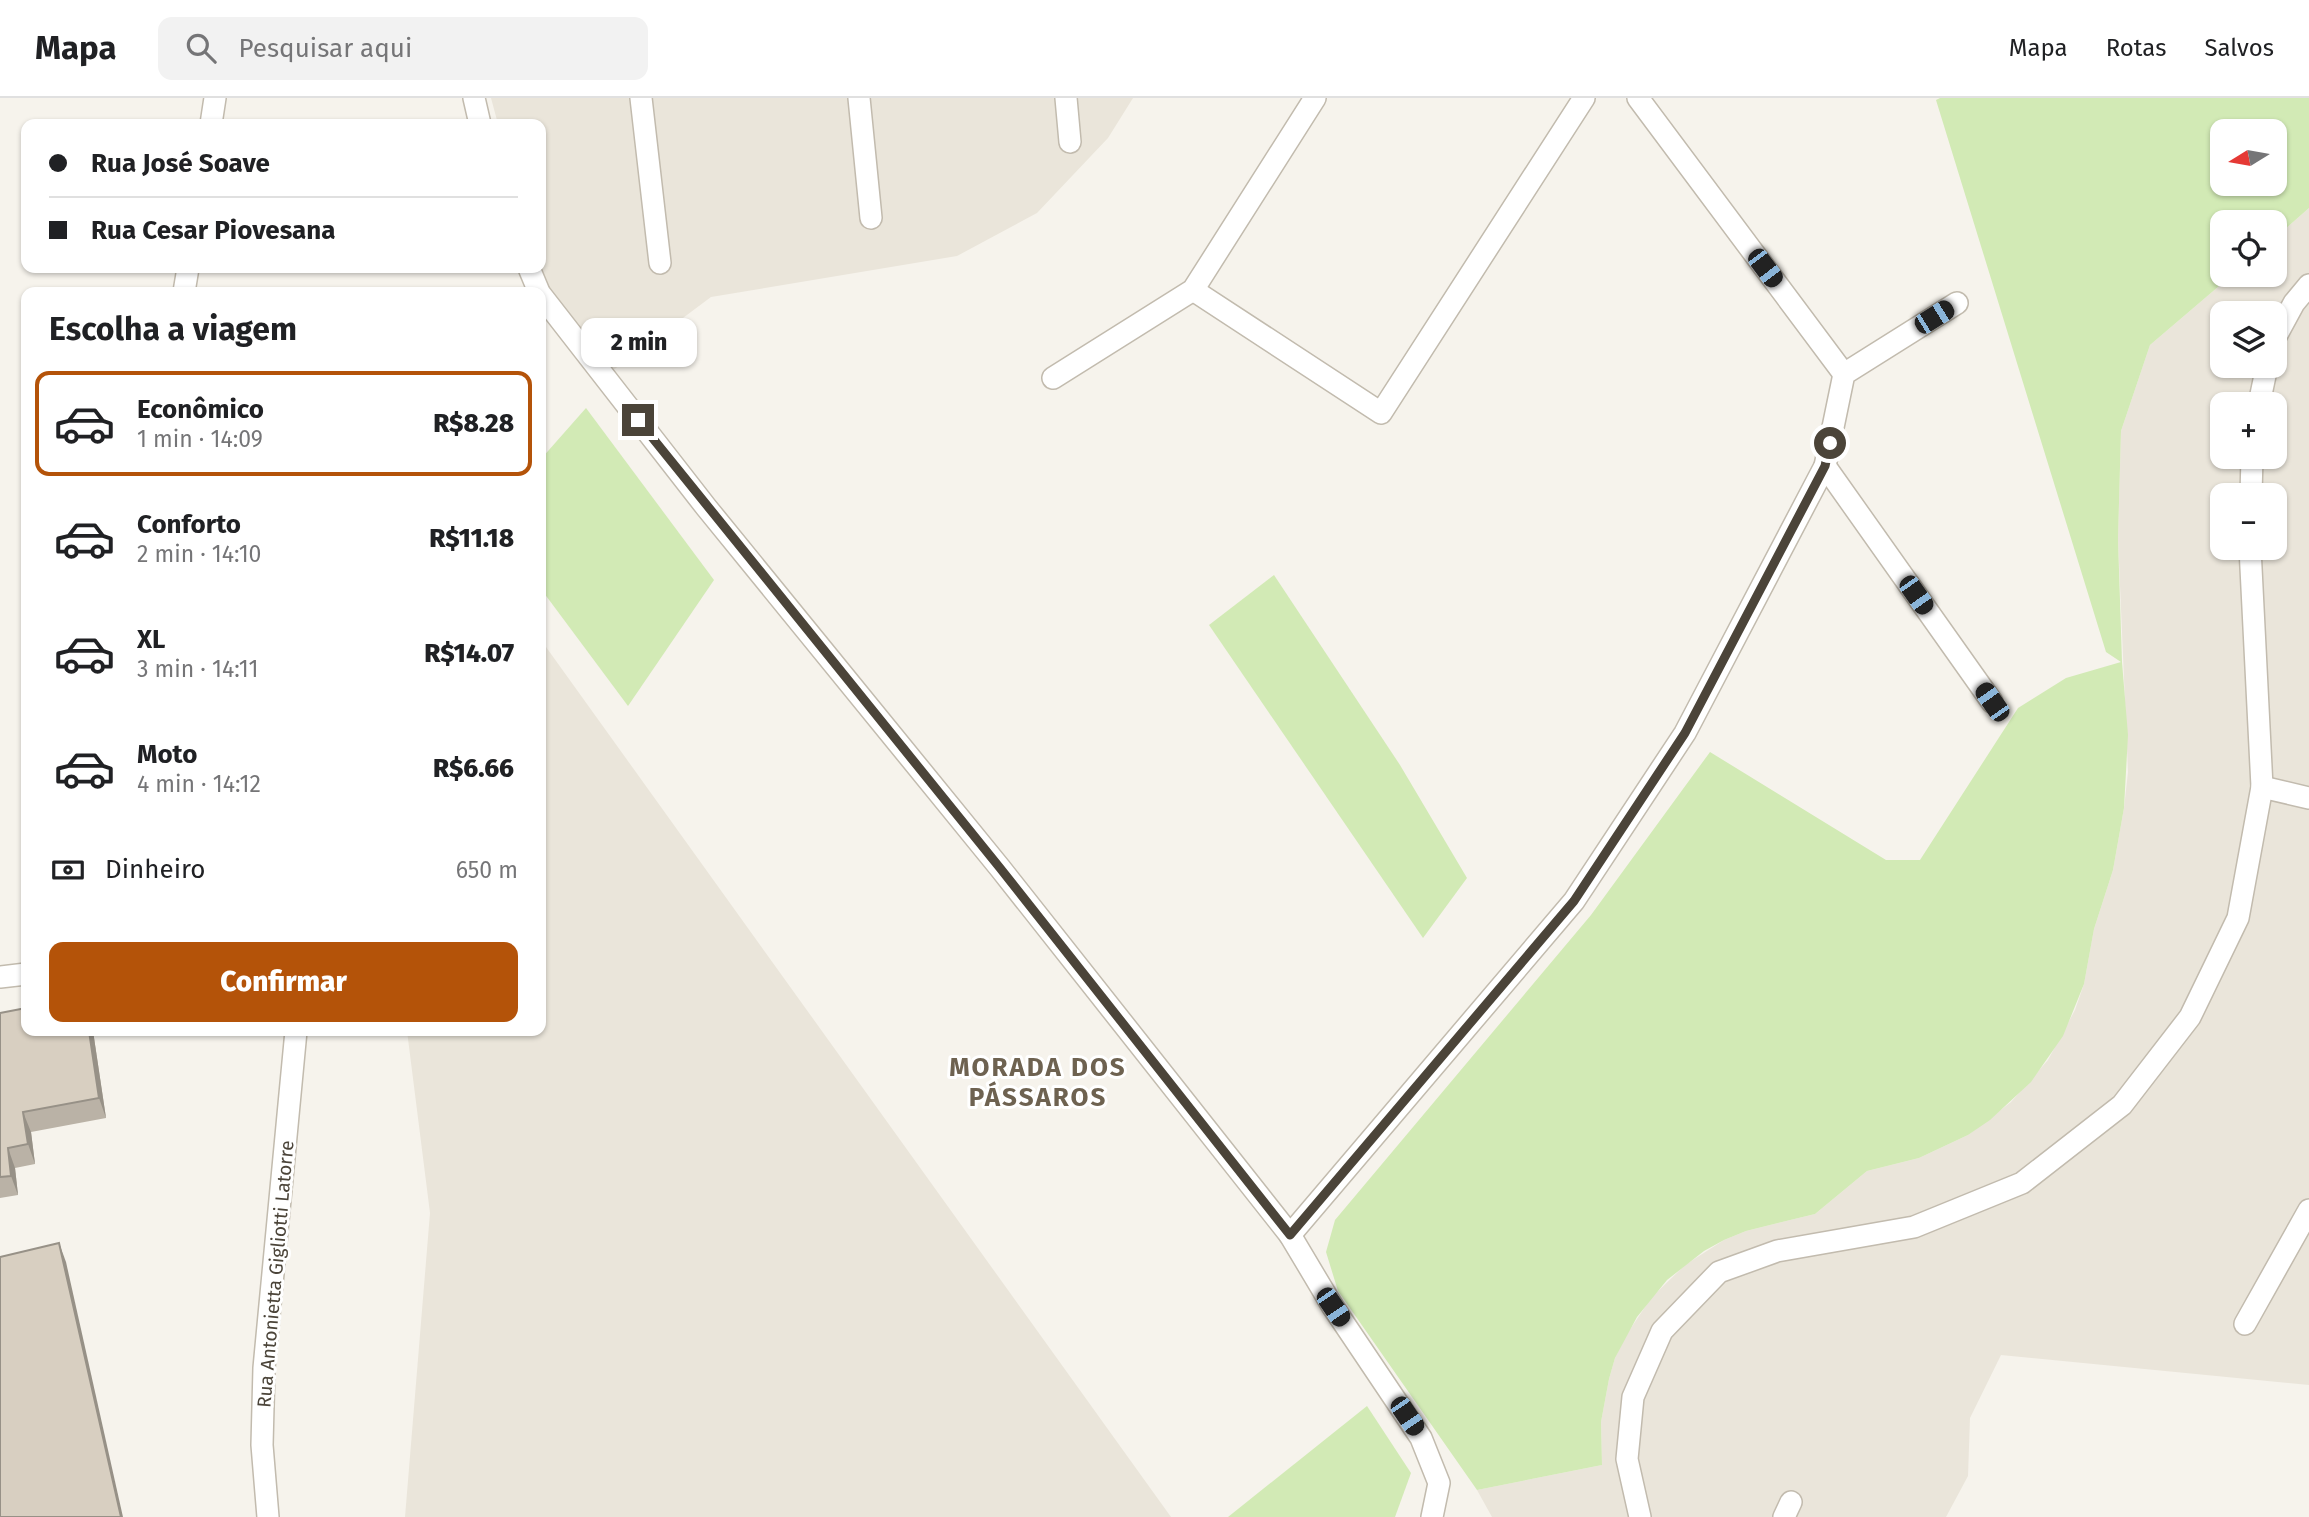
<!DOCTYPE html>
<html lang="pt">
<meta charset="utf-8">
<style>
body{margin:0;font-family:"Fira Sans",sans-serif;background:#f2f2f2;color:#202124;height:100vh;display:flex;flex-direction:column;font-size:26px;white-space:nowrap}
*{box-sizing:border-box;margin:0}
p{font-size:23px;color:#757577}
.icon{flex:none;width:38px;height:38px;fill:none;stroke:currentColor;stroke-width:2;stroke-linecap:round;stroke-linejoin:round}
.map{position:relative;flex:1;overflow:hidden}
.drawer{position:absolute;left:21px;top:189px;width:525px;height:749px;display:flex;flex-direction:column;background:#fff;border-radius:14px;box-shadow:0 2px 5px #0004}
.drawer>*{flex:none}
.top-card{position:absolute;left:21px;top:21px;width:525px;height:154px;border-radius:14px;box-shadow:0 2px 5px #0004;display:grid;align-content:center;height:154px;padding:0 28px;background:#fff}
.needle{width:46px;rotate:259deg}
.fabs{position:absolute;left:2210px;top:21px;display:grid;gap:14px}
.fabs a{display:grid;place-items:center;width:77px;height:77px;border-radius:14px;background:#fff;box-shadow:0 2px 5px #0004;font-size:35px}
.end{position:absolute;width:32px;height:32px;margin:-16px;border:9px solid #4b4439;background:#fff;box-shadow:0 0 0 4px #fff}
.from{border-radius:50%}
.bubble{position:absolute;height:49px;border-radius:14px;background:#fff;box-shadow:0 2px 5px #0004;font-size:23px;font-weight:800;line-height:49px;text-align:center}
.car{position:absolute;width:21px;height:42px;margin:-21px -10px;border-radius:9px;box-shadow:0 0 5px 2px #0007;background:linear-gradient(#222 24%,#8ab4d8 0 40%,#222 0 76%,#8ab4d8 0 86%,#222 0)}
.top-card b{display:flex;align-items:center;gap:24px;height:66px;font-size:26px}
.top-card b+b{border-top:2px solid #e0e0e0}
.top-card i{width:18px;height:18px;background:#202124}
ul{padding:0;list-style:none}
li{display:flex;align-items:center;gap:21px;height:105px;margin:0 14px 10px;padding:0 14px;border:4px solid transparent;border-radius:14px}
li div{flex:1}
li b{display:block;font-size:26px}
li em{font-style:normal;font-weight:800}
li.current{border-color:#b45309}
li>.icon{width:63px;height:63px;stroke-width:1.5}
h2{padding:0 28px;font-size:32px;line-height:84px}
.pay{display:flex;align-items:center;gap:18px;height:77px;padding:0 28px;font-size:26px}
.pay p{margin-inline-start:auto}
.action{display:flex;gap:14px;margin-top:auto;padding:14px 28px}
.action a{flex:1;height:80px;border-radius:14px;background:#b45309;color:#fff;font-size:28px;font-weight:800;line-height:80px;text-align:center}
header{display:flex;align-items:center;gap:42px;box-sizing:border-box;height:98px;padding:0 35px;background:#fff;border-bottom:2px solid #e0e0e0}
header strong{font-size:33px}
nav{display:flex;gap:38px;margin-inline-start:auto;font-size:24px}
.search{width:490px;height:63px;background:#f2f2f2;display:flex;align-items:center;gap:18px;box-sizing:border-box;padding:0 24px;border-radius:14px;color:#757577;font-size:26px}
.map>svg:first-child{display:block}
.residential{fill:#eae5da;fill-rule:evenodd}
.green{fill:#d2eab5;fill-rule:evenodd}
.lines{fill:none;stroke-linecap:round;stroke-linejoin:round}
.street-casing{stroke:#c2bbae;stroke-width:24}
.street{stroke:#fff;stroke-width:21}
.wall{fill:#bab2a6}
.shaded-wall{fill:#979187}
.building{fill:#d8cfc1;stroke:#979187;stroke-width:2}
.route{stroke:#4b4439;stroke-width:9}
.labels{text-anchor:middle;stroke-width:6;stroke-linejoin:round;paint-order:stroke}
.street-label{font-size:19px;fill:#4b4439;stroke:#fff}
.district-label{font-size:26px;font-weight:bold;letter-spacing:2px;fill:#6e6250;stroke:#fff}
</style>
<header>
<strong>Mapa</strong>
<div class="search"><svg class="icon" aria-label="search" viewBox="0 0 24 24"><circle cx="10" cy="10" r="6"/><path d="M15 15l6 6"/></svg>Pesquisar aqui</div>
<nav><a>Mapa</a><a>Rotas</a><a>Salvos</a></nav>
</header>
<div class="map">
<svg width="2309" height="1419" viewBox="0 0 2309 1419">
<rect width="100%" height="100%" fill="#f6f3ec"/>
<g class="residential">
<path d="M491,0H1133L1108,40L1037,115L957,158L711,199L612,273L538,175L537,170H541V26H498Z"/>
<path d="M2309,110V1287L2001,1257L1970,1320L1968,1378L1946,1419H1492L1477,1392L1602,1367L1601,1324L1609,1281L1615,1260L1625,1239L1651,1200L1685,1167L1724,1142L1746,1133L1815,1116L1867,1073L1919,1060L1968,1037L2011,1004L2048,962L2075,912L2084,886L2094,831L2113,772L2124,710L2128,674L2118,441L2121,333L2150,247L2232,177H2275V140ZM2222,215H2275V268H2222ZM2222,306H2275V359H2222ZM2222,397H2275V450H2222Z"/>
<path d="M541,542L1171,1419H405L430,1115L407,933H541Z"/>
</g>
<g class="green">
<path d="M1940,0H2309V110L2275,140V124H2222V177H2232L2150,247L2121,333L2118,441L2122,564L2128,637L2124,710L2113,772L2094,831L2084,886L2063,938L2031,984L1990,1022L1968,1037L1919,1060L1867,1073L1815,1116L1746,1133L1724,1142L1704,1153L1667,1182L1637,1219L1615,1260L1609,1281L1601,1324L1602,1367L1477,1392L1338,1193L1326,1154L1335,1122L1591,817L1710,654L1886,762H1920L2018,610L2066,580L2121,564L2106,554L1936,2ZM2222,33H2275V86H2222Z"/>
<path d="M586,310L714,482L628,608L541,491V361Z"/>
<path d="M1274,477L1400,667L1467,780L1423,840L1209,527Z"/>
<path d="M1367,1308L1411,1375L1395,1419H1228Z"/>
</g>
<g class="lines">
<g class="street-casing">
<g id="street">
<path d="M474,0L480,26"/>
<path d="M641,0L660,165"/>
<path d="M859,0L871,120"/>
<path d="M1066,0L1070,44"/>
<path d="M1638,0L1844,276"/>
<path d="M211,26L215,0"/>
<path d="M529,170L539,194"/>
<path d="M1193,192L1381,315L1584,0"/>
<path d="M184,194L188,170"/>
<path d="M541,197L706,409L1000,770L1290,1137L1333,1209L1421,1340L1439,1385L1432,1419"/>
<path d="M2275,240L2294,205L2309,187"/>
<path d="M1053,280L1193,192L1315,0"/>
<path d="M2259,306L2267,268"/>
<path d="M1825,368L1992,604"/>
<path d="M2251,397L2252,359"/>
<path d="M2262,689L2309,700"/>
<path d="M0,879L26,876"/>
<path d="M1290,1137L1574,803L1685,635L1825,368L1844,276L1957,205"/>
<path d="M2245,1226L2309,1112"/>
<path d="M268,1419L262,1347L264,1270L296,933"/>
<path d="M1640,1419L1627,1361L1633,1299L1662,1233L1719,1174L1777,1153L1914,1129L2022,1085L2122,1007L2190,919L2238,820L2262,689L2250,450"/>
<path d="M1784,1419L1791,1404"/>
</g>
</g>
<use href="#street" class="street"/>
</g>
<path class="wall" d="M0,915L93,933L106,1020L31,1034L35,1066L15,1070L18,1097L0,1100Z"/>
<g class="shaded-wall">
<path d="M89,933H93L106,1020L99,1000Z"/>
<path d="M23,1014L31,1034L35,1066L28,1046Z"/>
<path d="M8,1050L15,1070L18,1097L11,1078Z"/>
<path d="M59,1145L66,1164L123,1419H121Z"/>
</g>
<g class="building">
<path d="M26,910V933H89L99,1000L23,1014L28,1046L8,1050L11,1078L0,1079V915Z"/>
<path d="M59,1145L121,1419H0V1159Z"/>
</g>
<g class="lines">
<path class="route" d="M638,322L1000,770L1290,1137L1574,803L1685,635L1825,368L1830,345"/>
</g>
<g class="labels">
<g class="street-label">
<text transform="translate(275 1176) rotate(-85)" y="7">Rua Antonietta Gigliotti Latorre</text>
</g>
<g class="district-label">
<text x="1038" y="978">MORADA DOS<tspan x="1038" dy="30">PÁSSAROS</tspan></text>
</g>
</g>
</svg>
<div class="fabs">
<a><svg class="needle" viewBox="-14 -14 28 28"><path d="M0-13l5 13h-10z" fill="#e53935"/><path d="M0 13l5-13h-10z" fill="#757577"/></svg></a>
<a><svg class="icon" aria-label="locate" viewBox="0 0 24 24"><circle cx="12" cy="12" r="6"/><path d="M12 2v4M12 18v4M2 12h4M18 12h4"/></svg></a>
<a><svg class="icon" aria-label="layers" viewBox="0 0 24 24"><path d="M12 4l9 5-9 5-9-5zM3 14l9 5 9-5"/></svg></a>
<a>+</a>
<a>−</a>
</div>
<i class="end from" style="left:1830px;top:345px"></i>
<i class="end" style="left:638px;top:322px"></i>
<div class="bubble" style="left:581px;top:220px;width:116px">2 min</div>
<i class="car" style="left:1765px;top:170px;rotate:143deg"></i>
<i class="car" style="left:1934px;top:219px;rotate:58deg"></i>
<i class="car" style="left:1916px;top:497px;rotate:145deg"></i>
<i class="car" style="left:1992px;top:604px;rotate:325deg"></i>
<i class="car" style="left:1333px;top:1209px;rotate:146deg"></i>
<i class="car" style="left:1407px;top:1318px;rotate:146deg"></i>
<div class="top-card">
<b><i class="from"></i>Rua José Soave</b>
<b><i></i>Rua Cesar Piovesana</b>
</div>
<section class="drawer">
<h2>Escolha a viagem</h2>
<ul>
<li class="current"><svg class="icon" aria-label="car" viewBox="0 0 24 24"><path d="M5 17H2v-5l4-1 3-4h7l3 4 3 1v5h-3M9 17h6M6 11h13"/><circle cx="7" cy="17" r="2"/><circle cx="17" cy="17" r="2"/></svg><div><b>Econômico</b><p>1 min · 14:09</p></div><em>R$8.28</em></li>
<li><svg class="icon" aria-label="car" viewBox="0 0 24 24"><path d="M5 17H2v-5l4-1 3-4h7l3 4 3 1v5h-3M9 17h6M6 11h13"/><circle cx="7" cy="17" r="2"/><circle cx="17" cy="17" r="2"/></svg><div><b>Conforto</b><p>2 min · 14:10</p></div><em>R$11.18</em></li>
<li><svg class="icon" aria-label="car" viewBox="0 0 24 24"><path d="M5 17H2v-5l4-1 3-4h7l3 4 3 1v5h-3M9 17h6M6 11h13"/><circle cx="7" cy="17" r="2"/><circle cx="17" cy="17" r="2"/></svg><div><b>XL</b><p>3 min · 14:11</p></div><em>R$14.07</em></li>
<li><svg class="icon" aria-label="car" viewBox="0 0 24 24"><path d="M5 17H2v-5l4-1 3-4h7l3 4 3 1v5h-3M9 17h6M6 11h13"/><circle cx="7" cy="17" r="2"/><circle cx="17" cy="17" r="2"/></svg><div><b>Moto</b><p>4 min · 14:12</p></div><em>R$6.66</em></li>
</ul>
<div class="pay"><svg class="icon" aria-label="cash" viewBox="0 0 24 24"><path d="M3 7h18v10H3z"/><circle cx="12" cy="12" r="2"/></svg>Dinheiro<p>650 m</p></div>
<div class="action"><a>Confirmar</a></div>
</section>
</div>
